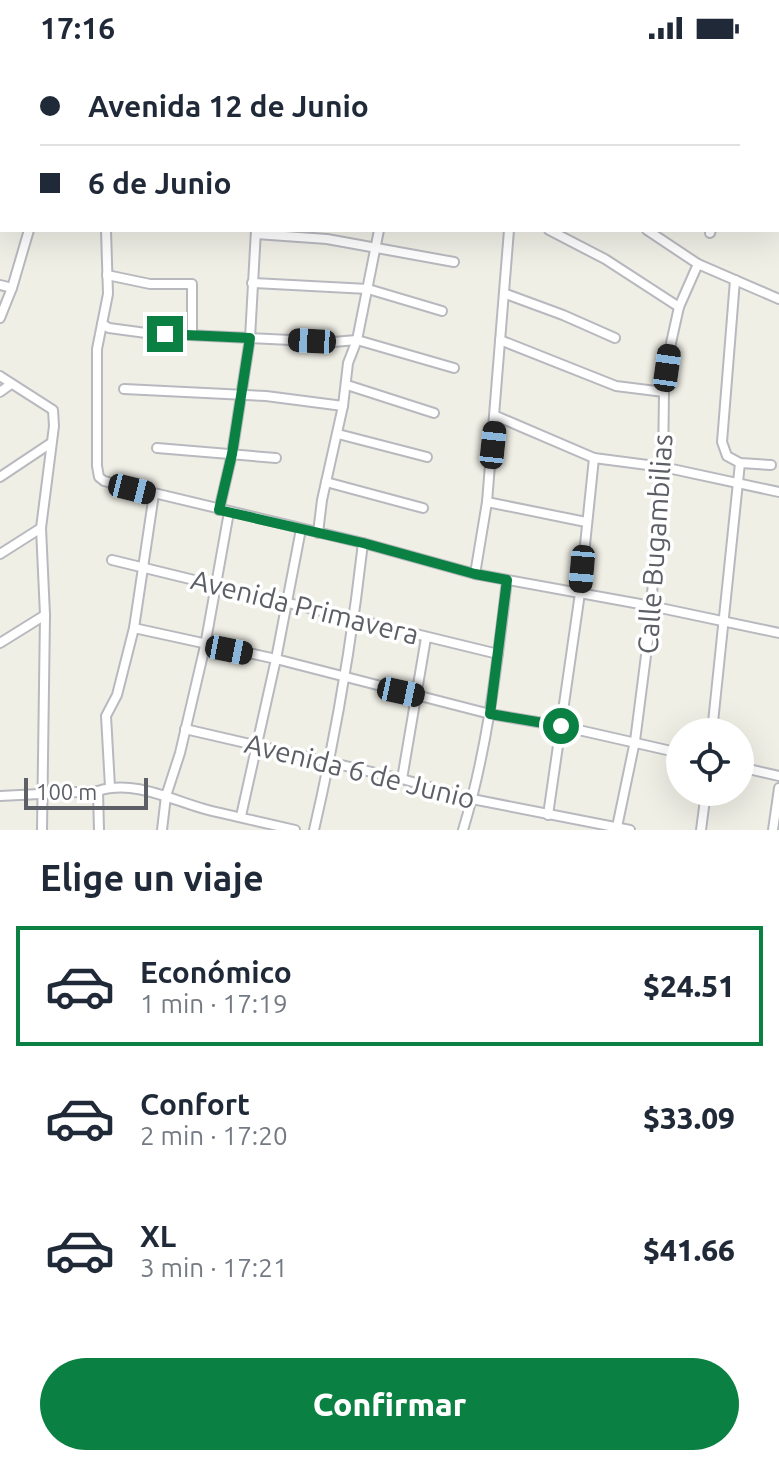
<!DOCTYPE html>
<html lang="es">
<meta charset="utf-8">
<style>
body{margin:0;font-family:Ubuntu,sans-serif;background:#f2f2f3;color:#1f2937;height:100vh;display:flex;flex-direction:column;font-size:30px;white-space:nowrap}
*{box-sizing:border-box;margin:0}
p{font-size:26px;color:#747a83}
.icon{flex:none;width:44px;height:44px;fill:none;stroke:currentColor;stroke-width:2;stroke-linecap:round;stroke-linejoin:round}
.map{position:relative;height:774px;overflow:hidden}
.panel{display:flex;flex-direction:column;background:#fff;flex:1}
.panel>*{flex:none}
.guide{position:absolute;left:0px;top:0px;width:780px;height:176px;box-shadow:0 8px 32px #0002;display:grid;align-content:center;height:176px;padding:0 40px;background:#fff}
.buttons{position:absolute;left:666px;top:662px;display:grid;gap:16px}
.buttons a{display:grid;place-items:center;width:88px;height:88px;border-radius:50%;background:#fff;box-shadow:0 8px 32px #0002;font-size:40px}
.scale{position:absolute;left:24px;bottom:20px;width:124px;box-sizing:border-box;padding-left:8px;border:4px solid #5d5f66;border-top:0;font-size:22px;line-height:28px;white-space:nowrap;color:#5d5f66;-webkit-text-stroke:6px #fff;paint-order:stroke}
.end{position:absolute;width:36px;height:36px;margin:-18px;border:10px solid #0b8043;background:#fff;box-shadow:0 0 0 4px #fff}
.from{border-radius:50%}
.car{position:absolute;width:24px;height:48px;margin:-24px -12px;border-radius:10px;box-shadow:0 0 6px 2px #0007;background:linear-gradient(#222 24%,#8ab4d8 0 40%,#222 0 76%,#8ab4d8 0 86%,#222 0)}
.guide b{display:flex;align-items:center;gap:28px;height:76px;font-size:30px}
.guide b+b{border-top:2px solid #e0e1e3}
.guide i{width:20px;height:20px;background:#1f2937}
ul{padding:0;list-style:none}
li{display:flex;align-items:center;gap:24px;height:120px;margin:0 16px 12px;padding:0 24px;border:4px solid transparent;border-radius:0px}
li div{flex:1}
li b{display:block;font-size:30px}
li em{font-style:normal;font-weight:800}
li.selected{border-color:#0b8043}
li>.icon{width:72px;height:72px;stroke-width:1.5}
h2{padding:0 40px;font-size:36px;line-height:96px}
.action{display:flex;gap:16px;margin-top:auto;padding:16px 40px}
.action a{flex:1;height:92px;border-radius:48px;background:#0b8043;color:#fff;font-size:32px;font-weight:800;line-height:92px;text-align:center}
.status{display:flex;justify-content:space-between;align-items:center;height:56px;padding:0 40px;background:#fff;direction:ltr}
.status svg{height:22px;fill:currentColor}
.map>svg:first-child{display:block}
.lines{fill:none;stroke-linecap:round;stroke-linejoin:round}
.minor-casing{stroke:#b8b9bf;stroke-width:12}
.minor{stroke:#fff;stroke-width:8}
.route{stroke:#0b8043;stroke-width:10}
.labels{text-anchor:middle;stroke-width:7;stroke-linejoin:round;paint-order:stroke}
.street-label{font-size:28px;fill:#5d5f66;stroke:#fff}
</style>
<div class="status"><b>17:16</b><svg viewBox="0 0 49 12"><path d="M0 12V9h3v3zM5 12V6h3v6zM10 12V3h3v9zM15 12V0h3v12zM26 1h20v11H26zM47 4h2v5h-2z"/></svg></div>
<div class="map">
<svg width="779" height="774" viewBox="0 0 779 774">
<rect width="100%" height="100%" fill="#efefe6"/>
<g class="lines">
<g class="minor-casing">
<g id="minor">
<path d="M706,0L710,2"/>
<path d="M109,2V0"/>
<path d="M631,2L632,0"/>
<path d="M778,40L779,41"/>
<path d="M778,58L779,56"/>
<path d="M0,88H2"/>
<path d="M0,167H2"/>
<path d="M106,174L108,238L97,293V410L99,421L104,425L363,487L475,518L651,550L779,577"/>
<path d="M549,174L605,203L679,251"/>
<path d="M647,174L698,208L779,243"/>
<path d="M710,177L711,174"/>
<path d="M256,178L327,183L454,206"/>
<path d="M107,219L150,228H192V279"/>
<path d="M735,224L722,386L727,400L740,407L771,409"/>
<path d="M252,227L368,233L442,255"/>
<path d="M0,229L12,232"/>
<path d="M506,238L563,259L615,282"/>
<path d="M0,262L12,232L29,174"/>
<path d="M102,268L109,272L146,277L333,286L357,284L454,312"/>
<path d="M500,284L616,330L664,336"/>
<path d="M0,320L53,354L54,370L41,472L45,559L42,774"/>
<path d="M347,329L434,357"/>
<path d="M124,333L266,340L343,350"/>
<path d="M0,336L11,328"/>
<path d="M496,360L594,402L663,411L779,436"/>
<path d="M338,378L427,401"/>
<path d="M157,392L276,402"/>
<path d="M0,421L51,387"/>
<path d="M326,426L423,452"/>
<path d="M487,446L586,466"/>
<path d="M219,454L232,398L250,282L256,174"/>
<path d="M318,477L322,444L343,350L348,307L357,284L379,174"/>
<path d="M0,498L41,472"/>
<path d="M112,504L498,598"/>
<path d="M475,518L487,446L509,174"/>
<path d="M134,572L276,603L490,658L561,670L680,697"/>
<path d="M0,587L45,559"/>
<path d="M185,673L402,723L472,743L630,774"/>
<path d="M712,676L740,407"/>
<path d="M740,711L779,720"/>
<path d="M402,723L426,582"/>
<path d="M110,731L106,660L117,639L134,572L154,438"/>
<path d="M98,735L99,774"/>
<path d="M0,740L98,735C135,723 173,745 208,754C237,761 266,767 295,774"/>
<path d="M548,759L580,537L594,402"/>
<path d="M241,760L276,603L301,473"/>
<path d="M617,771L635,685L648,584L663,411L664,336L671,287L679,251L698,208"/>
<path d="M162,774L166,740L180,697L205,590L229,456"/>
<path d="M314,774C336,679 352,584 363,487"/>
<path d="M463,774C488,692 497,608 507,524"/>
<path d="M701,774L706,736"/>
<path d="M773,774L779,732"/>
</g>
</g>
<use href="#minor" class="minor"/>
</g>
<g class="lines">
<path class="route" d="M165,278L250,282L232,398L219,454L363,487L475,518L507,524L490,658L561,670"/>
</g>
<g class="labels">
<g class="street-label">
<text transform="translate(655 488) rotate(-86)" y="10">Calle Bugambilias</text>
<text transform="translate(305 551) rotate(14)" y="10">Avenida Primavera</text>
<text transform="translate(360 715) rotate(14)" y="10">Avenida 6 de Junio</text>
</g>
</g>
</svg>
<div class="buttons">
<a><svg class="icon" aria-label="locate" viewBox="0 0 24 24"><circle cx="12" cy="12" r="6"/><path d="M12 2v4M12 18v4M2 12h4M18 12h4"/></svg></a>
</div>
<div class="scale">100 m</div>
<i class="end from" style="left:561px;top:670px"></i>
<i class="end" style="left:165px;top:278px"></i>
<i class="car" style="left:312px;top:285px;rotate:273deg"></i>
<i class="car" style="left:667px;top:312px;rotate:8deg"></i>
<i class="car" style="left:493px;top:389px;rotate:6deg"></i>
<i class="car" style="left:132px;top:433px;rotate:104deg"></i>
<i class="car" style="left:582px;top:513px;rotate:185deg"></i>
<i class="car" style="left:229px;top:594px;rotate:101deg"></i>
<i class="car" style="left:401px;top:636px;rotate:102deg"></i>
<div class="guide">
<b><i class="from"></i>Avenida 12 de Junio</b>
<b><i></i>6 de Junio</b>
</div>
</div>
<section class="panel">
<h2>Elige un viaje</h2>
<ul>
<li class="selected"><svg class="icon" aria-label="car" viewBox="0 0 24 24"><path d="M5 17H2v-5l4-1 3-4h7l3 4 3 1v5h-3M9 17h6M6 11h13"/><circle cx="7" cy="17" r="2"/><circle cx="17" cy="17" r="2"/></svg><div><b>Económico</b><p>1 min · 17:19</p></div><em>$24.51</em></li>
<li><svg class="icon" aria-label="car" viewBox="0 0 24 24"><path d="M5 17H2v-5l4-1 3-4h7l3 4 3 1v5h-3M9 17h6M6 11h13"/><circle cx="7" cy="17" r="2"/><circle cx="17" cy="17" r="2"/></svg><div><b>Confort</b><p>2 min · 17:20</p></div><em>$33.09</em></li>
<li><svg class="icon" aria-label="car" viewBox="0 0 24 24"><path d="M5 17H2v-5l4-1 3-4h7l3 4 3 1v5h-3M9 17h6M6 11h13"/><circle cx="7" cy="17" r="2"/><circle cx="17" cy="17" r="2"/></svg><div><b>XL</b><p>3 min · 17:21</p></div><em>$41.66</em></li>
</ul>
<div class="action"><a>Confirmar</a></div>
</section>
